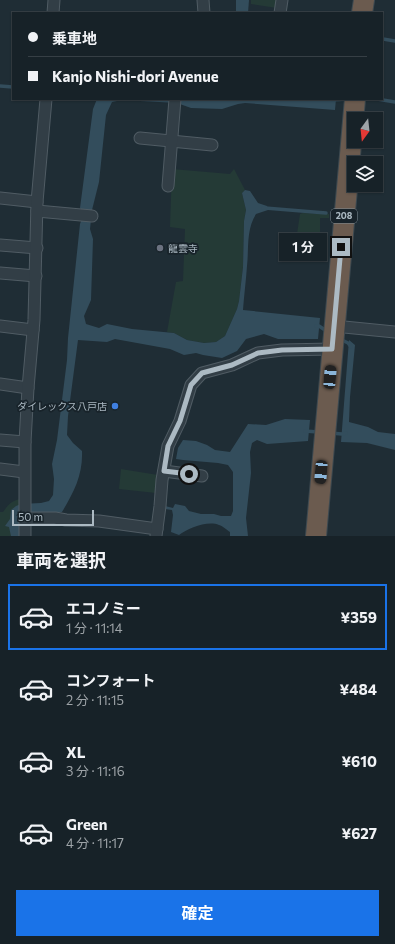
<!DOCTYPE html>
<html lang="ja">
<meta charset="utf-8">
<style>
body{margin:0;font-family:Commissioner,"Noto Sans JP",sans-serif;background:#202a30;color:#f1f3f6;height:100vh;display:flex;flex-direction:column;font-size:15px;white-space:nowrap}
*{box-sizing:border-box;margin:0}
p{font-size:13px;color:#9ea4a8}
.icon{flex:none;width:22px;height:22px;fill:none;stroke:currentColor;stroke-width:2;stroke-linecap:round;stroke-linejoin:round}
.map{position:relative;height:536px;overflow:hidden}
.sheet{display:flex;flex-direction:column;background:#172228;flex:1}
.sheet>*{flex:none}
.top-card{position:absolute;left:12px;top:12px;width:371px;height:88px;border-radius:0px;box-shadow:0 1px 3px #0004,0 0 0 1px #363f45;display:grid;align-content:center;height:88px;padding:0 16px;background:#172228}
.needle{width:26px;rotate:195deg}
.fabs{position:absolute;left:347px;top:112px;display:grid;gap:8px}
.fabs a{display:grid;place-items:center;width:36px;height:36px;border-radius:0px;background:#172228;box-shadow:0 1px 3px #0004,0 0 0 1px #363f45;font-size:20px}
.scale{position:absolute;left:12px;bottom:10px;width:82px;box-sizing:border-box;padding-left:4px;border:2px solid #acbac3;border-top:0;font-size:11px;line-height:14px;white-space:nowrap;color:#acbac3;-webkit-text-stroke:3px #18232a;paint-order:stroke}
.end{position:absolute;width:18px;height:18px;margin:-9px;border:5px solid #acbac3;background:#111;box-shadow:0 0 0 2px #111}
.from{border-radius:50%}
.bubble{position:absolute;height:28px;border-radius:0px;background:#172228;box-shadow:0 1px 3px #0004,0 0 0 1px #363f45;font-size:13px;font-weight:700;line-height:28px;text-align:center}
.car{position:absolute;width:12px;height:24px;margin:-12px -6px;border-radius:5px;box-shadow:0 0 3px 1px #0007;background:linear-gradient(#222 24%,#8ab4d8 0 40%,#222 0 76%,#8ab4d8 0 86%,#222 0)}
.top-card b{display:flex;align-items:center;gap:14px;height:38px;font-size:15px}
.top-card b+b{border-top:1px solid #363f45}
.top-card i{width:10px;height:10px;background:#f1f3f6}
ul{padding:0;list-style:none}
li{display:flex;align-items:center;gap:12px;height:66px;margin:0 8px 6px;padding:0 8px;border:2px solid transparent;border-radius:0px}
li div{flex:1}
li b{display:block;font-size:15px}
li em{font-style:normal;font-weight:700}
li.active{border-color:#1a73e8}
li>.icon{width:36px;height:36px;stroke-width:1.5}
h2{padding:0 16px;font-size:18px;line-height:48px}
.action{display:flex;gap:8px;margin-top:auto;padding:8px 16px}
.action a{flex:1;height:46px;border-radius:0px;background:#1a73e8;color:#fff;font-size:16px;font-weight:700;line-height:46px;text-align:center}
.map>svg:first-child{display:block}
.green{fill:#243a36}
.water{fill:#334d5c}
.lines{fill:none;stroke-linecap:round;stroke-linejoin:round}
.stream{stroke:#334d5c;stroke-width:3.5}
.street-casing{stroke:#505c64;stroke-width:13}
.highway-casing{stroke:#3d4950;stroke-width:22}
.street{stroke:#323e46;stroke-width:11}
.highway{stroke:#6b5b4f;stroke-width:20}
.route{stroke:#acbac3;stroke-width:5}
.worship-dot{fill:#6b7280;stroke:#18232a;stroke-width:1.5}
.shop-dot{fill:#3f7fe0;stroke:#18232a;stroke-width:1.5}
.labels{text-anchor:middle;stroke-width:3.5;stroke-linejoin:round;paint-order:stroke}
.shield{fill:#18232a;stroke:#808d95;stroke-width:1}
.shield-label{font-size:9px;font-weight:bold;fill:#acbac3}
.poi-label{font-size:10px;fill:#acbac3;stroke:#18232a;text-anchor:start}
</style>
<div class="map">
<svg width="395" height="536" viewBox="0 0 395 536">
<rect width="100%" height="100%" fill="#1f2d35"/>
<g class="green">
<path d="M251,0H278L277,8L251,4Z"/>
<path d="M172,169L230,174L234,169L245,190L242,193L246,210L244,221L243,267L239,301L237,309L225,336L216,342L204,343L187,340L174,333L167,332L176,282L183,281L185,229L170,227Z"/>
<path d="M303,213L329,214V218H320V234H297L300,214Z"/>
<path d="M121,469L158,475L156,493L119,489Z"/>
<path d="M20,499L22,536H0V512H3C8,505 11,501 20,499Z"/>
</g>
<g class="water">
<path d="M236,0H249L248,13H236Z"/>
<path d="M97,99H336L335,110L245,103L238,104L222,109L191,108L177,103L122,100L112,102L106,115L99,182L92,210L90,229L93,239L91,300L84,316L86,324L99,328L107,324L132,329L174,333L187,340L204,343L216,342L225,336L237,309L239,301L243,267L244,221L246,210L242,193L245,190L250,191L258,203L267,206L268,210L256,214C246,230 249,248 247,266C246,281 244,295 243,310L320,318L318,339H278L264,334L246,339L237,351L222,358L203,355L196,353L184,355L170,349L115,339L107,342L78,340L68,416L67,435L73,443L82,451C83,475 74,492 62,512L29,513L19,514L21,536H11L9,527L5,526L10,519L11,510L16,506L21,504L41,503L49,501L53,495L54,479L52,464L57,440L67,360L68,338L80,224C82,219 84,213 80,208L93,109Z"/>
<path d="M349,340L355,345L350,397L349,422L368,427L378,432L395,434V450L367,443L341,442Z"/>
<path d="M285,419L310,420L308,441L267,444L257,440L252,443L250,452L251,473L246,518L248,536H230V532C227,530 223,526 219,525C208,520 188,528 179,535L171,532L173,515L172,510L165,509V506L173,508L175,504L185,506L189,511L201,514H214L221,516H231L233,511V472L228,465L218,463L183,460L176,459L178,448L183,440L196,441L207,445L215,450L230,452L248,424L266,425Z"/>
</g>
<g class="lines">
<g class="stream">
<path d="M383,39L395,41"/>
<path d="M0,86L13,87"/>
<path d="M377,99L395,102"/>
<path d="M333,100L349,99"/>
<path d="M263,208H265L326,213"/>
<path d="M316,326H319L328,332"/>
<path d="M340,339L348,343L351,347"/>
<path d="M305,431L318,432"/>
<path d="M330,433L342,434L346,433"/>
</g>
<g class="street-casing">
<g id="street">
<path d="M203,0L204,13"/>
<path d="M53,13L54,0"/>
<path d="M280,13L282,0"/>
<path d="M140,138L212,145"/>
<path d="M168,186L175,99"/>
<path d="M0,198L37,202"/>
<path d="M37,211L92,216"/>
<path d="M0,245L37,248"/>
<path d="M0,273L36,276"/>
<path d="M0,326L33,330"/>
<path d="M334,326L395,332"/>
<path d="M0,384L28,388"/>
<path d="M0,440L25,442"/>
<path d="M0,469L24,472"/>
<path d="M164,471L202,476"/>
<path d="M25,518H55L66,520L99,521L157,529"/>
<path d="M25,536V442L28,388L34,320L37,202L46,99"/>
<path d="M156,536L160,506L162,480L168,446L180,421L191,385L202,373L232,365L258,353L282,350L332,349"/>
</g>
</g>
<g class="highway-casing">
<g id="highway">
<path d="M362,13L364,0"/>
<path d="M316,536L355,99"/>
</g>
</g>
<use href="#street" class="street"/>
<use href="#highway" class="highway"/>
</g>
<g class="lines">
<path class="route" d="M189,474L164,471L168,446L180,421L191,385L202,373L232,365L258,353L282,350L332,349L341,247"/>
</g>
<circle class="worship-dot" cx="160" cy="248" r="4"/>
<circle class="shop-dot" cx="115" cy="406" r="4"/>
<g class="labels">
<rect class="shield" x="331" y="209" width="26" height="14" rx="3"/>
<g class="shield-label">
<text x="344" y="219">208</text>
</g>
<g class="poi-label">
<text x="168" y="252">龍雲寺</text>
<text x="107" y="410" text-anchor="end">ダイレックス八戸店</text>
</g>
</g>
</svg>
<div class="fabs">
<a><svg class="needle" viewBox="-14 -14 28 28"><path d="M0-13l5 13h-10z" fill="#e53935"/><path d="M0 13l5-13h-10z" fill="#9ea4a8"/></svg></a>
<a><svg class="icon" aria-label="layers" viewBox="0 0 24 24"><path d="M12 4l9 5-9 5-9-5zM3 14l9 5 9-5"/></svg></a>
</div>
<div class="scale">50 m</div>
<i class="end from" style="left:189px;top:474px"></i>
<i class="end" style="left:341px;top:247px"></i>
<div class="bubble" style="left:279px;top:233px;width:48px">1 分</div>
<i class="car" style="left:330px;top:377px;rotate:5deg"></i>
<i class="car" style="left:321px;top:472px;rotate:185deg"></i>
<div class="top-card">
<b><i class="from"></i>乗車地</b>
<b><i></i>Kanjo Nishi-dori Avenue</b>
</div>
</div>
<section class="sheet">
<h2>車両を選択</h2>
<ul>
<li class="active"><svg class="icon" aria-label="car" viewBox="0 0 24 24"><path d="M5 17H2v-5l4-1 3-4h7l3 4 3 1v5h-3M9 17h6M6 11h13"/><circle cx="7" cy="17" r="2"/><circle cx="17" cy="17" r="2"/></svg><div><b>エコノミー</b><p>1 分 · 11:14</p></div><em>¥359</em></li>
<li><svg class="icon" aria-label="car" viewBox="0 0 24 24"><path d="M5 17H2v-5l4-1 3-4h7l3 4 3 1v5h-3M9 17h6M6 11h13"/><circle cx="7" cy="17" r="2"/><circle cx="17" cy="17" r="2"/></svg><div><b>コンフォート</b><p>2 分 · 11:15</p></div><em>¥484</em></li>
<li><svg class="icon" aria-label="car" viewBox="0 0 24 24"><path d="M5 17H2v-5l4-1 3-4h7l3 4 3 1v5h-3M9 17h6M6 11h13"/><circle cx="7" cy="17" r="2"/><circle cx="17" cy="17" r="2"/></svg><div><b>XL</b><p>3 分 · 11:16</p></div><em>¥610</em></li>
<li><svg class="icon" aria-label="car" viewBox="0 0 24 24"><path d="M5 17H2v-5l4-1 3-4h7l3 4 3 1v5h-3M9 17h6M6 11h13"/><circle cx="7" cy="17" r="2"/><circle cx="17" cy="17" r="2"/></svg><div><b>Green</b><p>4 分 · 11:17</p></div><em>¥627</em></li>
</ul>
<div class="action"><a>確定</a></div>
</section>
